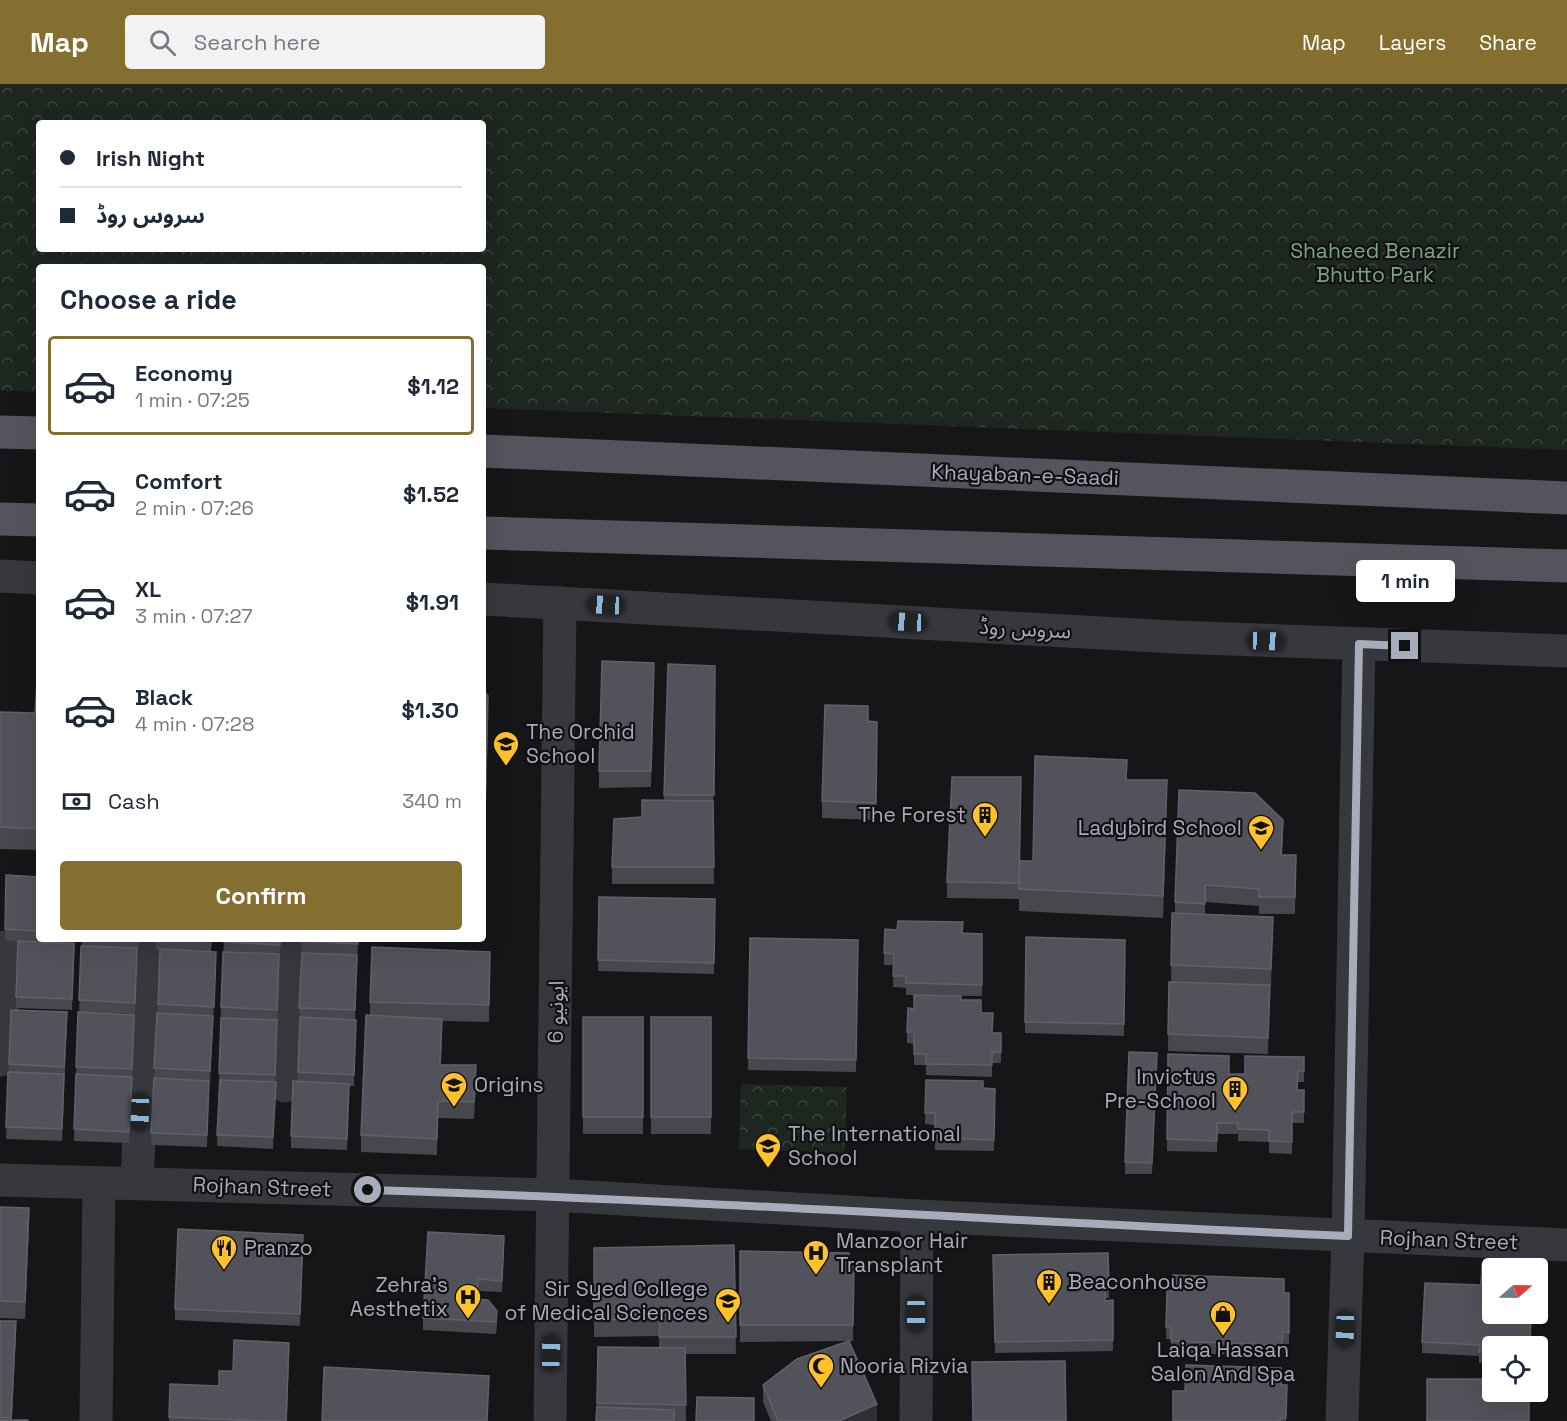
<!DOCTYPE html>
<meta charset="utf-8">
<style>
body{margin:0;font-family:"Space Grotesk","Noto Sans Arabic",sans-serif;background:#f2f2f3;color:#1f2937;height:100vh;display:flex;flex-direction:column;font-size:22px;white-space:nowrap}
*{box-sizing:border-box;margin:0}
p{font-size:20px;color:#747a83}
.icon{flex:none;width:33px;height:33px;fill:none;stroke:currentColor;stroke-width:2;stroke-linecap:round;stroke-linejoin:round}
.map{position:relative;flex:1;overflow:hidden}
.side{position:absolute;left:36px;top:180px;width:450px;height:678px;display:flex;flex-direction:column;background:#fff;border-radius:6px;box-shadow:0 6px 24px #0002}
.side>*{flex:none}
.hud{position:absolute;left:36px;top:36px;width:450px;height:132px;border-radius:6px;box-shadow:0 6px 24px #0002;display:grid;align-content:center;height:132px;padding:0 24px;background:#fff}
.needle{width:39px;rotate:70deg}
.tools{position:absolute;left:1482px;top:1174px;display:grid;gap:12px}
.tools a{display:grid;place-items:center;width:66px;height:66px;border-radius:6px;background:#fff;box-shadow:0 6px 24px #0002;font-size:30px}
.end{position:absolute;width:27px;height:27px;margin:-14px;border:8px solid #a7acba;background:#111;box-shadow:0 0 0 3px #111}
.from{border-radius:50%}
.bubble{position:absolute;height:42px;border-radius:6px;background:#fff;box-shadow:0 6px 24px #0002;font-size:20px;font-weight:700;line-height:42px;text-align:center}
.car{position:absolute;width:18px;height:36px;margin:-18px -9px;border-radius:8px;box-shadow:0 0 4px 2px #0007;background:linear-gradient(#222 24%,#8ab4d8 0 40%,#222 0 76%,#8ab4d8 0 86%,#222 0)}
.hud b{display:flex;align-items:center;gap:21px;height:57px;font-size:22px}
.hud b+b{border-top:2px solid #e0e1e3}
.hud i{width:15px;height:15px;background:#1f2937}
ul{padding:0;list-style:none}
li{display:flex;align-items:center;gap:18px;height:99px;margin:0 12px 9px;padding:0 12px;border:3px solid transparent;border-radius:6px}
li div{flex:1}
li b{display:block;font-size:22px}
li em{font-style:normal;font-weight:700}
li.on{border-color:#846e30}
li>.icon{width:54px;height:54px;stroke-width:1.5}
h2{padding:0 24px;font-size:27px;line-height:72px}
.pay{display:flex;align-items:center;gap:15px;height:66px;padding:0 24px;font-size:22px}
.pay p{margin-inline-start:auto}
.primary-button{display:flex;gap:12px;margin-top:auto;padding:12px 24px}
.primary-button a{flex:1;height:69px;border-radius:6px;background:#846e30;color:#fff;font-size:24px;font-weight:700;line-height:69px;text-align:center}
header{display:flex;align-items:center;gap:36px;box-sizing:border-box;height:84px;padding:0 30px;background:#846e30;color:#fff}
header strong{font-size:28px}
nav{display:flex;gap:33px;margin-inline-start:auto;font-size:21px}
.search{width:420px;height:54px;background:#f2f2f3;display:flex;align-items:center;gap:15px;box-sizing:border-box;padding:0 21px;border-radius:6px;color:#747a83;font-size:22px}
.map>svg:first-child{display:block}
.park{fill:url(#park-crowns);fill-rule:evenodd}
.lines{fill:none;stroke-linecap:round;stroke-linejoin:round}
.minor{stroke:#37383e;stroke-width:33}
.major{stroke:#53545d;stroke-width:33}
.wall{fill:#47484e}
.shaded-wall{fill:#2f3034}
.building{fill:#52535a;stroke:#5f6169;stroke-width:1.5}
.route{stroke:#a7acba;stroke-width:8}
.labels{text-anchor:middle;stroke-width:4.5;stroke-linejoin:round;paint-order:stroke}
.park-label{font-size:21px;fill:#7ca681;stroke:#111113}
.street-label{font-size:21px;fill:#a7acba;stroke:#111113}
.poi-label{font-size:21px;fill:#a7acba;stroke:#111113;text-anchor:start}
</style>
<header>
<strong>Map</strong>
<div class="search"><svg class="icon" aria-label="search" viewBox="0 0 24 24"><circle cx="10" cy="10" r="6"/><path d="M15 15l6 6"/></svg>Search here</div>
<nav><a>Map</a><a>Layers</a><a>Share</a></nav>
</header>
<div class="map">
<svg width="1567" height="1337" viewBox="0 0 1567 1337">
<defs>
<pattern id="park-crowns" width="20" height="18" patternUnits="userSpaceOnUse" patternTransform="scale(1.5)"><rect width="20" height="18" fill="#1e271f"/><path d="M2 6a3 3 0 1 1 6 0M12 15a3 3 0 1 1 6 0" fill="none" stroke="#3c443d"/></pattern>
</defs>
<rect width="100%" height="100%" fill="#161618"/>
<g class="park">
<path d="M0,0H1567V366L483,324V183H39V308L0,306ZM39,39H483V165H39Z"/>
<path d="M741,1000L847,1003L845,1069L739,1065Z"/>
</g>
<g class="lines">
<g class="minor">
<path d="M0,492L39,494"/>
<path d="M483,515L1174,553L1567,567"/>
<path d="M0,976L5,863"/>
<path d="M285,1002L290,855"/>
<path d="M0,1096L553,1111L917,1132L1567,1161"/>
<path d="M137,1099L147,862"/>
<path d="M96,1337L99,1099"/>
<path d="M550,1337L560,519"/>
<path d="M916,1337L917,1132"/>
<path d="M1342,1337L1348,1152L1359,560"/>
</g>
<g class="major">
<path d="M0,348L39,349"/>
<path d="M483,367L1567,414"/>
<path d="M0,435L39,436"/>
<path d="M483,449L1567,482"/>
</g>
</g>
<g class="wall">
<path d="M668,580L715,582L713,728L714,800H612V783L642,733L664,716Z"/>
<path d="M654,595L651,703L599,704V687Z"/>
<path d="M39,597V766L0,765V628L35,629Z"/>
<path d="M483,606L488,634L485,752H483Z"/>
<path d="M868,637L877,638L876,736L822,734V717Z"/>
<path d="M1127,696L1167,718L1163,834L1019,827V815L947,814V798L1020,785L1033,777Z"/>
<path d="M1283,753L1282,771H1296L1295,830H1259V822L1205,818V830L1273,833L1271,902H1270L1268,970L1168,967L1169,898H1171L1172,829H1175V818Z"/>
<path d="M6,791L39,793V855H75L72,926L16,924V913L22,858L5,856Z"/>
<path d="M599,813L715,815L714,890L598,887Z"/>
<path d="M963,849L982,850V912L906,911V904L893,903L894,881H884V869Z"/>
<path d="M1026,853L1125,856L1124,952L1025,949Z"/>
<path d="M750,854L858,856L856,988L748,986Z"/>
<path d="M82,855H138V865H137L135,930L79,928Z"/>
<path d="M156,855H212L211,868L216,879L210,998H209L207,1063L151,1061L158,929L160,866H156Z"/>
<path d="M224,855H280L273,1065L217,1062L221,923Z"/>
<path d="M302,855H358L355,936L354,1002H349L347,1066L291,1064V1052L298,997L300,935L299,924Z"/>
<path d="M490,868L489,938L442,937L441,981L476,998L474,1035L438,1034L437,1071L361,1068V1051L370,931V918Z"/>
<path d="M961,916L993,949H1001V979H992V993L926,991V981H914V960L907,959V948L914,925Z"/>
<path d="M11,926L67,939L62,1057L6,1055Z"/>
<path d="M78,928L134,942L129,1059L74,1057Z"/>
<rect x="583" y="933" width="60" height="117"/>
<rect x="651" y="933" width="60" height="117"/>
<path d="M1168,970L1229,990H1245L1304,984V998H1298L1297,1006H1304V1039H1292V1070L1269,1069V1058L1238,1057V1050H1217V1068L1167,1067Z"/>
<path d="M1157,981L1152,1090H1125V1078Z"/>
<path d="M926,996L983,1004L995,1005L994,1067L935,1066V1041L925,1040Z"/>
<path d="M0,1123L29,1141L25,1235L0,1234Z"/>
<path d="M734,1161L736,1270H685L686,1337H596L598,1263L659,1264V1252L594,1253V1164Z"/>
<path d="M303,1162L300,1242L175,1236V1225Z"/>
<path d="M504,1163L502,1208L478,1207L477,1215L497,1239L496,1250L423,1246V1234Z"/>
<path d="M740,1167L854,1183L853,1257H849L877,1337H771L763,1318V1301L849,1257L740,1258Z"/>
<path d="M1108,1169L1109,1214H1105V1217L1113,1216V1267L995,1269L993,1171Z"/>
<path d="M1167,1207L1289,1209V1260H1283L1282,1272L1171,1269V1255H1166Z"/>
<path d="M1532,1230L1530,1263H1492V1280L1479,1279V1272L1422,1269V1258Z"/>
<path d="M0,1237L16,1249L12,1336L0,1337Z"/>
<path d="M289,1270L287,1337H169L170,1300L219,1302L233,1287Z"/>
<path d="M1281,1301L1287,1312L1286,1337H1173L1185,1307Z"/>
</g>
<g class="shaded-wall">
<path d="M488,612V634L485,752V730Z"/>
<path d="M1167,696V718L1163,834V812Z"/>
<path d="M442,935V952L440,998V981Z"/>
<path d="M476,981V998L474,1035V1018Z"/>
<path d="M29,1124V1141L25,1235V1218Z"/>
<path d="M877,1320V1337H839Z"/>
</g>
<g class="building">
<path d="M602,577L654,579L651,687H599Z"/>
<path d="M668,580L715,582L714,711H664Z"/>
<path d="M37,597H39V745L0,743V628L35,629Z"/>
<path d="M483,606L488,612L485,730H483Z"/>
<path d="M825,621L868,622V637L877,638L876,719L822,717Z"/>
<path d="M1035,672L1127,676L1126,696H1167L1163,812L1019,805L1020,777H1033Z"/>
<path d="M952,693H1021L1019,799L947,798Z"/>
<path d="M1179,706L1255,709L1283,736L1281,771H1296L1295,813H1259V805L1205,801V820L1175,818Z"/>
<path d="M642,716L713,717L714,783H612L614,735L642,733Z"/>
<path d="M6,791L39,793V847L5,845Z"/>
<path d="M599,813L715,815L714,879L598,876Z"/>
<path d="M1172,829L1273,833L1271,885L1171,881Z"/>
<path d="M898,837L963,838L962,849L982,850V901L906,899V892H893L894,870L884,869L885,845L897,846Z"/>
<path d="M1026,853L1125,856L1124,940L1025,938Z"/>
<path d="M750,854L858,856L856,976L748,974Z"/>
<path d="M165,855H211V857Z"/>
<path d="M224,855H280V861L224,858Z"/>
<path d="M302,855H358V860L302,857Z"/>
<path d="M18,857L74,860L72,915L16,913Z"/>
<path d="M81,862L137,864L135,919L79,916Z"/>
<path d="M372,863L490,868L489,921L370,918Z"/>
<path d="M160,865L216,868L214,923L158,920Z"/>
<path d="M223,868L279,870L277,926L221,923Z"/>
<path d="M302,869L357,871L355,926L299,924Z"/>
<path d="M1169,898L1270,901L1268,954L1168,950Z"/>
<path d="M914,911L961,912V916H981V929H993L992,949H1001V968H992V981L926,980V970H914V948H907L908,924L914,925Z"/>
<path d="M11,926L67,928L64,983L9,980Z"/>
<path d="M78,928L134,931L132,985L76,983Z"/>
<path d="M157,929L213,932L210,987L154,984Z"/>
<path d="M366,931L442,935L440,981H476L474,1018L438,1017L437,1055L361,1051Z"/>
<path d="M300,933L356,936L354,991L298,988Z"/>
<rect x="583" y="933" width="60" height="100"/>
<rect x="651" y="933" width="60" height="100"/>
<path d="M221,934L277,936L275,991L219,989Z"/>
<path d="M1129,968L1157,969L1152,1079L1125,1078Z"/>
<path d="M1168,970L1229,972V990H1245V972L1304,973V987H1298L1297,1006H1304V1028H1292V1058L1269,1057V1046L1238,1045V1039H1217V1057L1167,1055Z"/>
<path d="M8,988L64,990L62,1045L6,1043Z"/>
<path d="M76,990L132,993L129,1048L74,1045Z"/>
<path d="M154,994L209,997L207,1051L151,1049Z"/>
<path d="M220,996L276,998L273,1053L217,1051Z"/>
<path d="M926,996L983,997V1004L995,1005L994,1056L935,1054V1029H925Z"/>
<path d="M293,997L349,1000L347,1055L291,1052Z"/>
<path d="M0,1123L29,1124L25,1218L0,1217Z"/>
<path d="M178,1145L303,1151L300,1230L175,1225Z"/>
<path d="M428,1148L504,1152L502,1197L478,1195L477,1215L488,1216L497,1227L496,1238L423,1234Z"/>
<path d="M734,1161L736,1253H659L660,1235L594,1236V1164Z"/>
<path d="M740,1167L849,1169V1182L854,1183L853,1241H740Z"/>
<path d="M1108,1169L1109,1202H1105V1217L1113,1216V1256L995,1258L993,1171Z"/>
<path d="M1482,1180L1533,1183V1185H1492V1230H1531L1530,1263H1492V1268H1479L1480,1261L1422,1258L1425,1199L1481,1201Z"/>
<path d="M1173,1191L1284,1195V1209H1289V1249L1283,1248L1282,1261L1171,1257V1244L1166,1243L1167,1207H1172Z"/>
<path d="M0,1237H16L11,1334L0,1333Z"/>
<path d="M234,1256L289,1259L286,1337H263L169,1333L170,1300L219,1302V1287H233Z"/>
<path d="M849,1257L877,1320L839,1337H778L763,1301L797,1275Z"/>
<path d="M598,1263L685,1264L686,1321L597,1319Z"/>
<path d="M1065,1277L1066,1337H973L972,1278Z"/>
<path d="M1186,1281L1281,1284V1301H1287L1286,1334H1280V1337H1173V1307H1185Z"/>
<path d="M324,1283L489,1292L487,1337H322Z"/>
<path d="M1427,1295H1482V1313L1504,1314V1308H1529V1337H1427Z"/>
<path d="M697,1313L754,1314V1337H696Z"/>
<path d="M597,1323L674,1326V1337H596Z"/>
<rect x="0" y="1336" width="28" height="1"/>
</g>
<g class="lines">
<path class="route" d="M368,1106C695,1116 1021,1138 1348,1152L1359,560L1405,562"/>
</g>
<defs>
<g id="school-pin" transform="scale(1.35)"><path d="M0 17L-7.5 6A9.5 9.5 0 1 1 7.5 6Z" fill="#ffc228" stroke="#111113"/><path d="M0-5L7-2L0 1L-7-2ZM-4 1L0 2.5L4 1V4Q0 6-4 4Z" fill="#111"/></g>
<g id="building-pin" transform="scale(1.35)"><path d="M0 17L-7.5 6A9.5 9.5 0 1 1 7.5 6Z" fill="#ffc228" stroke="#111113"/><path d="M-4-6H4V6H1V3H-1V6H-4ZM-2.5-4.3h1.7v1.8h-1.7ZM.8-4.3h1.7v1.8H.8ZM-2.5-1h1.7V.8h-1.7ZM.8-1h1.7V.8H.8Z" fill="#111"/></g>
<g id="restaurant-pin" transform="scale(1.35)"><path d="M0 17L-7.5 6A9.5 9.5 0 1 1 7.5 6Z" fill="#ffc228" stroke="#111113"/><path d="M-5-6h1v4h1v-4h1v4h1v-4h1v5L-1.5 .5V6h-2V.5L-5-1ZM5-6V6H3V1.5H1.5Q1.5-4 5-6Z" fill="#111"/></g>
<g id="hospital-pin" transform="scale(1.35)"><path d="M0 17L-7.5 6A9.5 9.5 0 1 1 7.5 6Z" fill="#ffc228" stroke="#111113"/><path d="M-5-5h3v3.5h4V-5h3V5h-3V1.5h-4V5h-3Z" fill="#111"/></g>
<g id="university-pin" transform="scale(1.35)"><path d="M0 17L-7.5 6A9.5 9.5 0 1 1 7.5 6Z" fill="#ffc228" stroke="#111113"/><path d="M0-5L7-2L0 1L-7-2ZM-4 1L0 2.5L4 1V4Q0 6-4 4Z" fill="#111"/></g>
<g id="shop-pin" transform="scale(1.35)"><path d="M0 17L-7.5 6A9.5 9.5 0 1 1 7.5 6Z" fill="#ffc228" stroke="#111113"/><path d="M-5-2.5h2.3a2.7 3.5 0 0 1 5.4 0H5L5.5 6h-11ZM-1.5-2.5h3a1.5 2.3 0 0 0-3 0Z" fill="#111"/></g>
<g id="mosque-pin" transform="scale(1.35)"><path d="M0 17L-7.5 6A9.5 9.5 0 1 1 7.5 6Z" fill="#ffc228" stroke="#111113"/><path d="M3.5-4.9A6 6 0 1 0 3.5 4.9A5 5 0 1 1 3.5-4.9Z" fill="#111"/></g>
</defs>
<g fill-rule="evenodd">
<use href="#school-pin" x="506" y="660"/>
<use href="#building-pin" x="985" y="731"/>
<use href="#school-pin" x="1261" y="744"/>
<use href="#school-pin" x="454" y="1001"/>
<use href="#building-pin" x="1235" y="1005"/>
<use href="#school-pin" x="768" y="1062"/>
<use href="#restaurant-pin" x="224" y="1164"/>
<use href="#hospital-pin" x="816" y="1169"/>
<use href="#building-pin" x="1049" y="1198"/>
<use href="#hospital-pin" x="468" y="1213"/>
<use href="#university-pin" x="728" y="1217"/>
<use href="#shop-pin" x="1223" y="1230"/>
<use href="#mosque-pin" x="821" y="1282"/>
</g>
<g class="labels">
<g class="park-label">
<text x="1375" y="174">Shaheed Benazir<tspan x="1375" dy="24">Bhutto Park</tspan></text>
</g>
<g class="street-label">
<text transform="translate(1025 391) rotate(2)" y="7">Khayaban-e-Saadi</text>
<text transform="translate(1025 545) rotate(3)" y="7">سروس روڈ</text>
<text transform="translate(556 928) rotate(-89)" y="7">ایونیو 6</text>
<text transform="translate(262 1103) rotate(2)" y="7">Rojhan Street</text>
<text transform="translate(1449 1156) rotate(2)" y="7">Rojhan Street</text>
</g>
<g class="poi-label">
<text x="526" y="655">The Orchid<tspan x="526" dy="24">School</tspan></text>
<text x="966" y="738" text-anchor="end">The Forest</text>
<text x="1242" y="751" text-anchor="end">Ladybird School</text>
<text x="1216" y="1000" text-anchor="end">Invictus<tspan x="1216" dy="24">Pre-School</tspan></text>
<text x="474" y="1008">Origins</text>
<text x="788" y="1057">The International<tspan x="788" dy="24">School</tspan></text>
<text x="836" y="1164">Manzoor Hair<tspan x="836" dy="24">Transplant</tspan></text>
<text x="244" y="1171">Pranzo</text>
<text x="1068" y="1205">Beaconhouse</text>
<text x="448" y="1208" text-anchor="end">Zehra's<tspan x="448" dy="24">Aesthetix</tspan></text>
<text x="708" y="1212" text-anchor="end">Sir Syed College<tspan x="708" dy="24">of Medical Sciences</tspan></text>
<text x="1223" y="1273" text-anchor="middle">Laiqa Hassan<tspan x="1223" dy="24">Salon And Spa</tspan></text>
<text x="840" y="1289">Nooria Rizvia</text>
</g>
</g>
</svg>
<div class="tools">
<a><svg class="needle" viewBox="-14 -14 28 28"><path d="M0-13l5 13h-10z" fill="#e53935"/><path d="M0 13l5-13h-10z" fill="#747a83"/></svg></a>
<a><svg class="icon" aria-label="locate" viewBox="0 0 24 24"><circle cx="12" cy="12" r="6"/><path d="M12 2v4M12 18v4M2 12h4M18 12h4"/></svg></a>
</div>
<i class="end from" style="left:368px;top:1106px"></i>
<i class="end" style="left:1405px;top:562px"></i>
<div class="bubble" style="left:1356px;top:476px;width:99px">1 min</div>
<i class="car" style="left:606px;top:521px;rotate:273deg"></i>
<i class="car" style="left:908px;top:538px;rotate:273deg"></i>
<i class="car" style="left:1266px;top:557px;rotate:92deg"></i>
<i class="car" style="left:140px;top:1028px;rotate:182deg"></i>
<i class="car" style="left:916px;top:1230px;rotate:180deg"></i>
<i class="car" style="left:1345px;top:1245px;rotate:182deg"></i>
<i class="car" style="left:551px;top:1269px;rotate:1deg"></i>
<div class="hud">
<b><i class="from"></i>Irish Night</b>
<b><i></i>سروس روڈ</b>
</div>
<section class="side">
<h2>Choose a ride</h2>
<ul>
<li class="on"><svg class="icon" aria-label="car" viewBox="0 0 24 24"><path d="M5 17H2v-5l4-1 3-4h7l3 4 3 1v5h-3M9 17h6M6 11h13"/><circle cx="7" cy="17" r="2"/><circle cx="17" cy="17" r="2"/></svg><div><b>Economy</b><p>1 min · 07:25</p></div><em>$1.12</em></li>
<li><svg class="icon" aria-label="car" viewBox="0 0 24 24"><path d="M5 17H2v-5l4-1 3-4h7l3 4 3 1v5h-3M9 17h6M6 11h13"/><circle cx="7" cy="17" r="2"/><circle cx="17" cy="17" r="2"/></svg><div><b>Comfort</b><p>2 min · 07:26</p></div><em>$1.52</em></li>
<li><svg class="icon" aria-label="car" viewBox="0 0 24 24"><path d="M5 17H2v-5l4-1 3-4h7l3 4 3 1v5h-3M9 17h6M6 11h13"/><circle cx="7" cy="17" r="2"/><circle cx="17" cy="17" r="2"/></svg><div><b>XL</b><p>3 min · 07:27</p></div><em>$1.91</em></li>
<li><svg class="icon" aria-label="car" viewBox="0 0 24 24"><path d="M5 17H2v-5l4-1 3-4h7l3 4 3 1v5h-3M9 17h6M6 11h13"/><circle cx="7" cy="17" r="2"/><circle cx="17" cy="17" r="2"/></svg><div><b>Black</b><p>4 min · 07:28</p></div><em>$1.30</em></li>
</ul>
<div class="pay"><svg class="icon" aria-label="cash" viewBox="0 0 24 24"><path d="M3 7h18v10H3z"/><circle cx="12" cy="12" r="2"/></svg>Cash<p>340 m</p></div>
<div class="primary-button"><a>Confirm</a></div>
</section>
</div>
